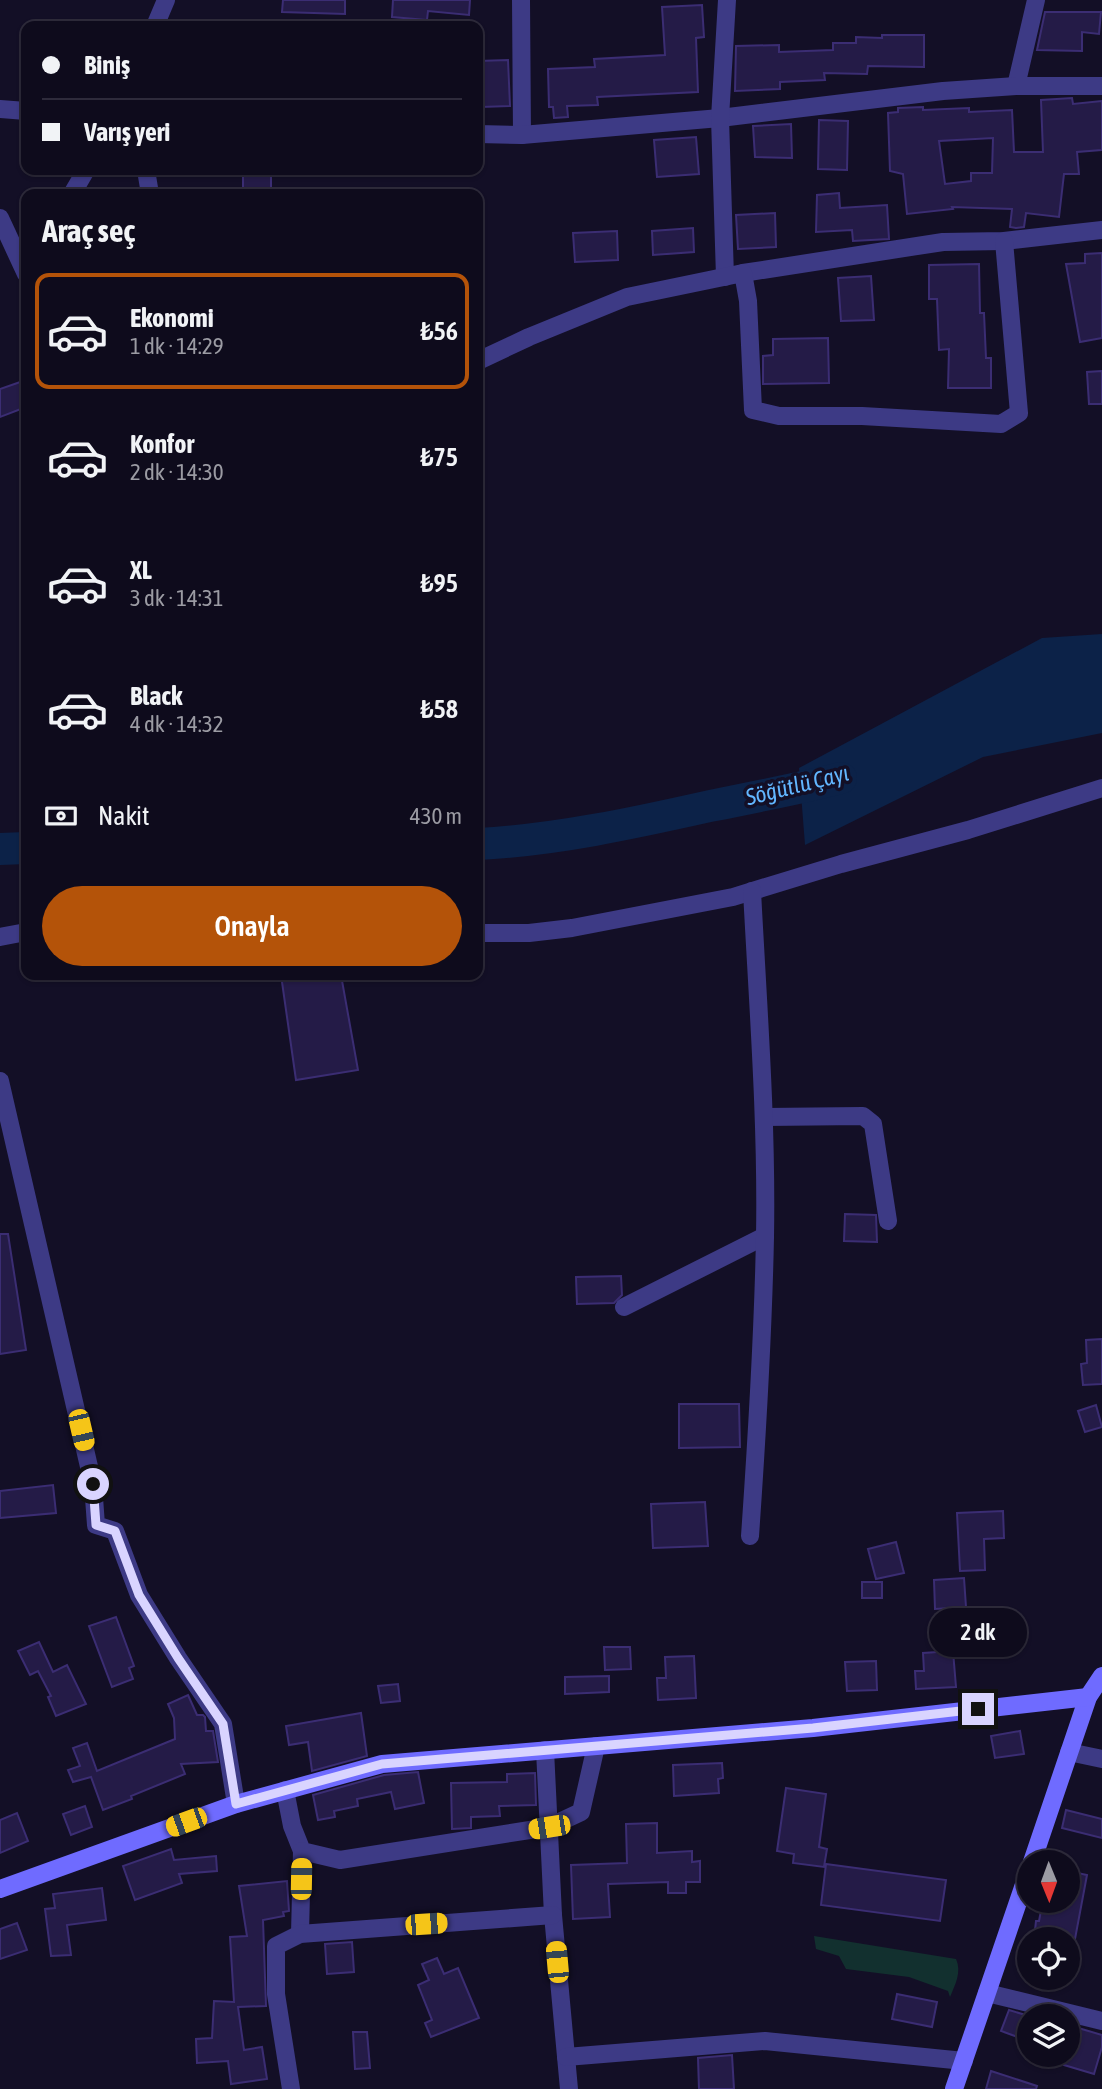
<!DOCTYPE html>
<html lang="tr">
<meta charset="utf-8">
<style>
body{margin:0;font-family:"Asap Condensed",sans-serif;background:#1c1929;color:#f1f3f6;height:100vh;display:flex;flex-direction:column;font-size:26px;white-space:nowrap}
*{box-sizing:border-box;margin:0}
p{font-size:23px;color:#9b9ba3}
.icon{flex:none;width:38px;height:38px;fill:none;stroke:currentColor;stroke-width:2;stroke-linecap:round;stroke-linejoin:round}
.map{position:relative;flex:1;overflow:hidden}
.panel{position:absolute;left:21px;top:189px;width:462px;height:791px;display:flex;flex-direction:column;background:#0e0b1c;border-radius:14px;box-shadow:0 2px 5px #0004,0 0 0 2px #2e2b3b}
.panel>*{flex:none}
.hud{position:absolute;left:21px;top:21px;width:462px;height:154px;border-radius:14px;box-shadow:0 2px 5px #0004,0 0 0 2px #2e2b3b;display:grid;align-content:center;height:154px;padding:0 21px;background:#0e0b1c}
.needle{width:46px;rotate:179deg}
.buttons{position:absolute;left:1017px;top:1850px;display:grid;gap:14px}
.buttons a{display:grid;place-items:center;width:63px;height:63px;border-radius:50%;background:#0e0b1c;box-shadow:0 2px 5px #0004,0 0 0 2px #2e2b3b;font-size:35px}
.end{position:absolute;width:32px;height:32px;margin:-16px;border:9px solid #d9d4ff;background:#111;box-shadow:0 0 0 4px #111}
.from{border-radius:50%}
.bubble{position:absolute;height:49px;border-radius:24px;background:#0e0b1c;box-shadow:0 2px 5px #0004,0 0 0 2px #2e2b3b;font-size:23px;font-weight:600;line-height:49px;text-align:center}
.car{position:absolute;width:21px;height:42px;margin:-21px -10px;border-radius:9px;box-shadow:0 0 5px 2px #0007;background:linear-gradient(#f5c518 24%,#345 0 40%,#f5c518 0 76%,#345 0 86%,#f5c518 0)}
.hud b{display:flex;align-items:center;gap:24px;height:66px;font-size:26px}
.hud b+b{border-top:2px solid #2e2b3b}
.hud i{width:18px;height:18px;background:#f1f3f6}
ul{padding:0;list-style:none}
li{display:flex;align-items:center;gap:21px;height:116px;margin:0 14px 10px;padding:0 7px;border:4px solid transparent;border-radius:14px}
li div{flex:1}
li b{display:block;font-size:26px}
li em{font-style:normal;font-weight:600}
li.on{border-color:#b45309}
li>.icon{width:63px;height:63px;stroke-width:1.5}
h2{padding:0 21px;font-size:32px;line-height:84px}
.pay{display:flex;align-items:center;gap:18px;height:77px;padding:0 21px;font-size:26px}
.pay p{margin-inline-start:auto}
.cta{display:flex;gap:14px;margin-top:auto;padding:14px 21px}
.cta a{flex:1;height:80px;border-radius:42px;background:#b45309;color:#fff;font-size:28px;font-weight:600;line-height:80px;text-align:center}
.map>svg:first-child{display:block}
.green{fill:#12302f}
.water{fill:#0c2248}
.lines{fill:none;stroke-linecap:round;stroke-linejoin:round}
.river{stroke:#0c2248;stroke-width:32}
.building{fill:#241b47;stroke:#3b2d73;stroke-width:2;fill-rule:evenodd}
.street{stroke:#3d3a85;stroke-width:18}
.secondary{stroke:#6f6bff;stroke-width:18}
.route{stroke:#d9d4ff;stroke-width:9}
.labels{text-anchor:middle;stroke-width:7;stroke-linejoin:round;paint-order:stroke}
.water-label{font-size:23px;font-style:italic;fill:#62b6ff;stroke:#130f26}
</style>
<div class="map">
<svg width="1102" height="2089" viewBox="0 0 1102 2089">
<rect width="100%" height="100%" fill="#130f26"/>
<path class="green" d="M814,1936L956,1959C962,1972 955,1985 950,1997L948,1991L909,1977L846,1969L839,1956L816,1949Z"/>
<path class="water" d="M1102,634V733L983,757L805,845L799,768L1042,638Z"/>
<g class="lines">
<g class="river">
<path d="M478,844C556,840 634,823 710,806C754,797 798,789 841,778"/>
<path d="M0,849L26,848"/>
</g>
</g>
<g class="building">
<path d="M283,0H345V14L282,12Z"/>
<path d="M393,0H470L469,15L428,11L427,20L392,17Z"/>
<path d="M702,5L704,37L696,38L698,92L597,97L598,105L567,106L568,117L554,118L553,107H549L548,69L595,67L594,59L665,55L662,7Z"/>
<path d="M1045,12H1101L1099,34L1082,32V51L1037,50Z"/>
<path d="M882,35H924V67L868,66L867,74L824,73L825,80L780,82V89L735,91L736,46L779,45V52L833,50V43H856V37L882,38Z"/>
<path d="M508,60L510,106L481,107L478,61Z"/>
<path d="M1072,98L1073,104L1102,101V150L1077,152L1079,174H1064L1059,217L1026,213L1024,227L1016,228L1010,227L1012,209L952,207L953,209L907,214L903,174L890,171L888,113L898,112V108L923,107V110L969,108V112L1012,110L1014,152H1043L1041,100ZM993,138L992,173H971V181L945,184L939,141Z"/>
<path d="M819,120L848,121L847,170L818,169Z"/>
<path d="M791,124L792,158L755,157L753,126Z"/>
<path d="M696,137L699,174L657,177L654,140Z"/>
<path d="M243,170H271V193L243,192Z"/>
<path d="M839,193L840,208L887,205L889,239L853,241L852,230L816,232L817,195Z"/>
<path d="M775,213L776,247L738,249L736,215Z"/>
<path d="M693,228L694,252L653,255L652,231Z"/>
<path d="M617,231L618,260L575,262L573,233Z"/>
<path d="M1102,253V338L1080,342L1066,264L1085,263V254Z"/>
<path d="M979,264L980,313H984L986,358H991V388H948L949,349L939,350L937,299H929V265Z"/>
<path d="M871,276L874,320L841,321L838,278Z"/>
<path d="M828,338L829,383L763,384V356L773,355V339Z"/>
<path d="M1102,371V404H1089L1087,372Z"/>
<path d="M26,380V407L0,417V389Z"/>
<path d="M281,975H341L358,1070L296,1080Z"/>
<path d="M845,1214L876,1215L877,1242L844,1241Z"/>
<path d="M0,1234H8L26,1350L0,1354Z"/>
<path d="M621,1276L622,1295L614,1303L577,1304L576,1277Z"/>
<path d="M1102,1339V1384L1083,1385L1081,1364L1087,1363L1086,1340Z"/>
<path d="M679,1404H739L740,1447L679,1448Z"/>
<path d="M1096,1405L1102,1427L1085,1432L1078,1411Z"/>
<path d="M53,1485L56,1513L0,1518V1491Z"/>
<path d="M705,1502L708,1546L653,1548L651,1504Z"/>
<path d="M1003,1511L1004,1538L984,1539L985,1570L960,1571L957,1513Z"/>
<path d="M896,1542L904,1573L876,1579L868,1549Z"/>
<path d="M964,1578L966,1607L935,1609L934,1580Z"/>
<rect x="862" y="1582" width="20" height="16"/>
<path d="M116,1617L134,1666L129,1668L133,1679L112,1687L89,1626Z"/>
<path d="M39,1642L53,1672L67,1665L86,1704L56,1716L48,1697L51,1696L38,1671L30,1675L18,1651Z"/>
<path d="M604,1647H630L631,1669L605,1670Z"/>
<path d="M953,1651L956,1687L916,1689L915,1671H924L923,1653Z"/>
<path d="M694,1656L696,1698L658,1700L657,1678H666L665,1657Z"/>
<path d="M876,1661L877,1690L847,1691L845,1662Z"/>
<path d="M609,1676V1692L565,1694V1677Z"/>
<path d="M398,1684L400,1701L381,1703L378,1686Z"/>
<path d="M188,1695L197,1715H203L205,1717L206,1731H213L218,1762L181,1764L185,1774L131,1796L132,1799L103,1810L91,1777L73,1782L68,1770L80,1766L73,1748L87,1743L97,1771L175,1739L174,1718L168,1704Z"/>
<path d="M361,1713L367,1756L312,1771L308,1742L289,1745L286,1726Z"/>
<path d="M1020,1731L1024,1754L995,1758L991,1736Z"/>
<path d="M722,1763L723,1778L718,1779L719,1793L674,1796L673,1765Z"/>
<path d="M418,1772L424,1803L395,1809L391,1792L357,1799L358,1806L334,1811L335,1817L318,1820L313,1795L384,1775Z"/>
<path d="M535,1773L536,1805L499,1806L500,1816L471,1817V1828L452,1829L451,1783L507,1782V1774Z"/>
<path d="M786,1788L826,1794L819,1847L827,1849L824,1867L793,1863L794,1854L777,1851Z"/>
<path d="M85,1806L92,1827L71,1835L63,1814Z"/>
<path d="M1066,1810L1102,1819V1838L1062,1828Z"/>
<path d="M17,1813L28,1841L0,1853V1820Z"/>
<path d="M657,1823V1853L692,1851V1862L700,1861V1882H686V1893H668V1882L608,1884L610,1917L573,1919L571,1865L627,1863L626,1824Z"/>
<path d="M171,1849L174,1860L216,1856L217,1871L179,1874L182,1883L135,1900L123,1866Z"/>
<path d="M826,1864L946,1880L940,1921L821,1905Z"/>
<path d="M1068,1871L1087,1875L1075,1939H1034L1036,1921H1039L1043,1900H1068Z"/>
<path d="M287,1881L289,1911L283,1912L284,1916L263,1920L266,2006L238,2007L244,2050L262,2047L267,2079L231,2084L228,2061L197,2063L196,2039L212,2038L214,2001L234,2002L230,1937L247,1936L239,1886Z"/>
<path d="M102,1888L106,1920L67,1925L71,1955L51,1956L45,1909L55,1908L53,1894Z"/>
<path d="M17,1923L27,1950L0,1959V1929Z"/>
<path d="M352,1942L354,1972L327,1974L325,1944Z"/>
<path d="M437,1958L444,1974L458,1968L479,2018L431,2037L425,2023L432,2020L418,1985L429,1980L422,1964Z"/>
<path d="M897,1994L937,2002L932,2027L892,2019Z"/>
<path d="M1009,2010L1029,2016V2041L1001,2031Z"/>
<path d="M1075,2027L1102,2035V2047L1094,2074L1064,2065Z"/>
<path d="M353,2032H367L370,2068L355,2069Z"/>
<path d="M732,2055L734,2089H699L698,2058Z"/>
<path d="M991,2071L1037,2086L1036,2089H986Z"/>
</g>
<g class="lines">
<g class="street">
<path d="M521,0L522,135"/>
<path d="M155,26L166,0"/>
<path d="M1016,86L1036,0"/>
<path d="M0,109L26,111"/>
<path d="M478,134L522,135L720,118L943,91L1016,86H1102"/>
<path d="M146,170L150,194"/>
<path d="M72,194L86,170"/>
<path d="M0,218L26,274"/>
<path d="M743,273L943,242L1004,241L1102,230"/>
<path d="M725,277L720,118L727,0"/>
<path d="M478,361L529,337L627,297L743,273L748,301L753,410L779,416H862L1001,424L1019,413L1004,241"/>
<path d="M478,933H529L572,928L733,897L841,864L968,830L1102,788"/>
<path d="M0,937L26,932"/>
<path d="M0,1081L93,1484L96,1525L115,1531L139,1595L178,1658L223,1724L236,1804"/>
<path d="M764,1117L863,1116L873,1124L888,1221"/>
<path d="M624,1307L765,1236"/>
<path d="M750,1536C757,1436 763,1337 765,1237C767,1122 758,1006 752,891"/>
<path d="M545,1750L553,1915L569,2089"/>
<path d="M1069,1752L1102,1759"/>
<path d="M285,1790L292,1826L302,1851L340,1860L549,1827L581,1812L596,1746"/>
<path d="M300,1934L302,1851"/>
<path d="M987,1993L1102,2021"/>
<path d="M566,2057L765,2041L964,2061"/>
<path d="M291,2089L276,1994V1946L300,1934L553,1915"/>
</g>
<g class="secondary">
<path d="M1032,1862L1088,1697L1102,1676"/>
<path d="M0,1889L236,1804L382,1764L813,1728L1088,1697"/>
<path d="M954,2089L1029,1870"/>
</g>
</g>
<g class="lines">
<path class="route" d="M93,1484L96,1525L115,1531L139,1595L178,1658L223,1724L236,1804L382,1764L813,1728L978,1709"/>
</g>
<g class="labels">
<g class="water-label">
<text transform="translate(797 785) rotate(-14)" y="8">Söğütlü Çayı</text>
</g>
</g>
</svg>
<div class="buttons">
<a><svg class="needle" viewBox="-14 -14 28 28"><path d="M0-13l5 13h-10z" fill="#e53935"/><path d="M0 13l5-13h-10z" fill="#9b9ba3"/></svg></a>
<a><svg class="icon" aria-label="locate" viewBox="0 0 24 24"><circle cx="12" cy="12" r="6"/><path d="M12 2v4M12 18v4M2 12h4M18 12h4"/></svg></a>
<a><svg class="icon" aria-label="layers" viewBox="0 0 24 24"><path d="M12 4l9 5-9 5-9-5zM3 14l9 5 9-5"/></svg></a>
</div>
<i class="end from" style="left:93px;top:1484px"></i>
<i class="end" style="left:978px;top:1709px"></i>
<div class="bubble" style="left:929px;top:1608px;width:98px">2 dk</div>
<i class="car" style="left:81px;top:1430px;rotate:167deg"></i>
<i class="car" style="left:186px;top:1822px;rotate:250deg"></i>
<i class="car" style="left:549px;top:1827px;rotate:261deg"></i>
<i class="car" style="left:301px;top:1879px;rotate:1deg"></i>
<i class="car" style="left:426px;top:1924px;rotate:86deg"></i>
<i class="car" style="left:557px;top:1962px;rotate:355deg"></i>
<div class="hud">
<b><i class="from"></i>Biniş</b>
<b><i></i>Varış yeri</b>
</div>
<section class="panel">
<h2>Araç seç</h2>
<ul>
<li class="on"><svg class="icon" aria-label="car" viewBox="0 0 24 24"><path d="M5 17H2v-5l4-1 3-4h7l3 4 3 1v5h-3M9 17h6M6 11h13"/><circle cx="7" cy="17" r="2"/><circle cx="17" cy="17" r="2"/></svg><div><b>Ekonomi</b><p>1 dk · 14:29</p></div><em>₺56</em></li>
<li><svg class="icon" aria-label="car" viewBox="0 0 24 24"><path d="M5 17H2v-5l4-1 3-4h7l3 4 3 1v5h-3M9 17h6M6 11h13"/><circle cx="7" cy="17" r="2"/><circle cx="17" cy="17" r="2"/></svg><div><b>Konfor</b><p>2 dk · 14:30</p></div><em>₺75</em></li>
<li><svg class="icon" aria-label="car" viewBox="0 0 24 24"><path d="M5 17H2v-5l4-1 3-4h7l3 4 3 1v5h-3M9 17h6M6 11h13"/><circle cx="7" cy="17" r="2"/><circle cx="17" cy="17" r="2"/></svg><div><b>XL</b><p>3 dk · 14:31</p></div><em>₺95</em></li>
<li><svg class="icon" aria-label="car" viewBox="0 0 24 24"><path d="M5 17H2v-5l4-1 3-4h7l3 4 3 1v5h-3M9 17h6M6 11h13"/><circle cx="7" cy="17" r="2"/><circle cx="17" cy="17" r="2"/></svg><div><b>Black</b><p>4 dk · 14:32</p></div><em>₺58</em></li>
</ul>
<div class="pay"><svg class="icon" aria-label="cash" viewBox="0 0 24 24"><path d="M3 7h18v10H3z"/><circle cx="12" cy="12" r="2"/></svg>Nakit<p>430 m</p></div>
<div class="cta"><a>Onayla</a></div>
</section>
</div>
